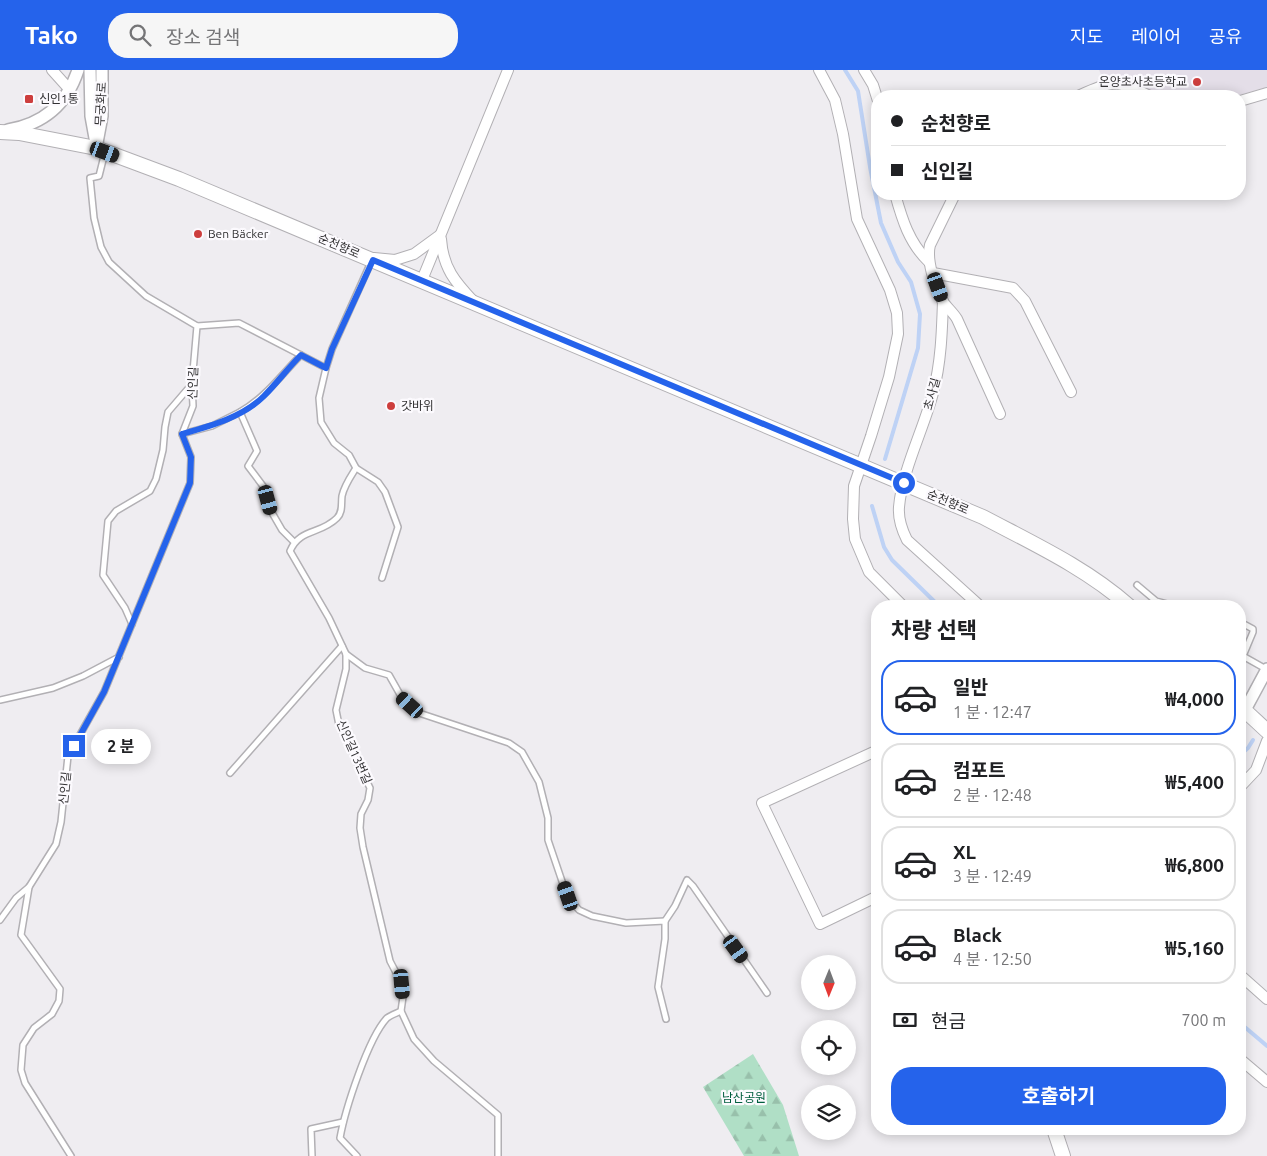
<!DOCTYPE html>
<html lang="ko">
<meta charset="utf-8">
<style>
body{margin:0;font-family:Ubuntu,"Noto Sans KR",sans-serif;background:#f6f6f6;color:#202124;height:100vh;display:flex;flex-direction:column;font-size:19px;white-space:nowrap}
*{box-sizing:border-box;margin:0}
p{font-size:16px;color:#757577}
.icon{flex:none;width:28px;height:28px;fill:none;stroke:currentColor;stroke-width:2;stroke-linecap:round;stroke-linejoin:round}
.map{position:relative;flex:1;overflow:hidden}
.drawer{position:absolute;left:871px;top:530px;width:375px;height:535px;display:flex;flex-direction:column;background:#fff;border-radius:20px;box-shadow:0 2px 12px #0003}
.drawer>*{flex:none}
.banner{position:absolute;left:871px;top:20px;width:375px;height:110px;border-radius:20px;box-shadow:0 2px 12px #0003;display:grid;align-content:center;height:110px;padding:0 20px;background:#fff}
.needle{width:32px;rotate:181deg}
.buttons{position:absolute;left:801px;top:885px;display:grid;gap:10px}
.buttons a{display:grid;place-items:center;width:55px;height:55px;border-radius:50%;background:#fff;box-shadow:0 2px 12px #0003;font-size:25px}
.end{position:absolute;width:22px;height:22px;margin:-11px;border:6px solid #2563eb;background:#fff;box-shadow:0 0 0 2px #fff}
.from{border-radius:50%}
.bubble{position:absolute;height:35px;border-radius:18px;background:#fff;box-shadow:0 2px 12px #0003;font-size:16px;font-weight:700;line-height:35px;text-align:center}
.car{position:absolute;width:15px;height:30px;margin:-15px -8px;border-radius:6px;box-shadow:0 0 4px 1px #0007;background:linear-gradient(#222 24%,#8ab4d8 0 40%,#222 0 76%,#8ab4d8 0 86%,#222 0)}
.banner b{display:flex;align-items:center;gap:18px;height:48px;font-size:19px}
.banner b+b{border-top:1px solid #e0e0e0}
.banner i{width:12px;height:12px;background:#202124}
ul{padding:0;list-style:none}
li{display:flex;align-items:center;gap:15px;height:75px;margin:0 10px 8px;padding:0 10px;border:2px solid #e0e0e0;border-radius:20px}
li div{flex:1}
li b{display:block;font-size:19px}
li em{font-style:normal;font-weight:700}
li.active{border-color:#2563eb}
li>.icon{width:45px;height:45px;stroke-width:1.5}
h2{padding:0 20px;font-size:22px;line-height:60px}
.pay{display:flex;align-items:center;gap:12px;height:55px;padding:0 20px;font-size:19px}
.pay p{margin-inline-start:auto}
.button{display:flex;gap:10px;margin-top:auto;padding:10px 20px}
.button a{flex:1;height:58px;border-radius:20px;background:#2563eb;color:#fff;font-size:20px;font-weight:700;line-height:58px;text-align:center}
header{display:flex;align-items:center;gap:30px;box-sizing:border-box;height:70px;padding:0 25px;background:#2563eb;color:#fff}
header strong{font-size:24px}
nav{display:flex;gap:28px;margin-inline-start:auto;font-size:18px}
.search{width:350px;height:45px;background:#f6f6f6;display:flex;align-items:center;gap:12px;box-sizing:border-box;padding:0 18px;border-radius:20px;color:#757577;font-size:19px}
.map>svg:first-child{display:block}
.built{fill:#e4dee8}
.forest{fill:url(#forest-firs)}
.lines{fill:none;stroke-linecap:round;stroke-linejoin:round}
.stream{stroke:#bed2f5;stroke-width:4}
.service-casing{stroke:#b2b0b4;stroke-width:8}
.minor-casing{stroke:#b2b0b4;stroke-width:12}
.tertiary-casing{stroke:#b2b0b4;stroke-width:14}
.secondary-casing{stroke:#b2b0b4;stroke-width:16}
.service{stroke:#fff;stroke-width:5}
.minor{stroke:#fff;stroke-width:10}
.tertiary{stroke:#fff;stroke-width:11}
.secondary{stroke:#fff;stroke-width:14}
.route{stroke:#2563eb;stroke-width:6}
.poi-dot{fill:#cd3e3d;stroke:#fcfafe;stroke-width:2}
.labels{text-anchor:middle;stroke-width:4.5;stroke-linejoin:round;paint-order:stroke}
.poi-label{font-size:12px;fill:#323133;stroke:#fcfafe;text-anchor:start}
.street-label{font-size:12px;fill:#323133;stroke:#fcfafe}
.park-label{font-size:12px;fill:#025f3f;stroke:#fcfafe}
</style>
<header>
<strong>Tako</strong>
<div class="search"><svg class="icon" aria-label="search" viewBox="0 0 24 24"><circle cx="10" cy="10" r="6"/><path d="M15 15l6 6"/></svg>장소 검색</div>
<nav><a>지도</a><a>레이어</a><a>공유</a></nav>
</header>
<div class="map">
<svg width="1267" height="1086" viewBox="0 0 1267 1086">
<defs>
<pattern id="forest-firs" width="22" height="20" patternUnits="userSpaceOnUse" patternTransform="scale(1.25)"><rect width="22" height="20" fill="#b0dfc6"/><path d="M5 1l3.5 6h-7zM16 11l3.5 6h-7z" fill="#98c0ab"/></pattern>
</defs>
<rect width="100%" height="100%" fill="#efedf1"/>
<path class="built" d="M1099,0H1267V17L1236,26H1164L1115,7L1103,9Z"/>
<path class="forest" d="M753,984L783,1035L799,1086H744L703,1017Z"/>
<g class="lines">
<g class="stream">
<path d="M845,0L858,21L870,97L881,153L898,192L911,212L920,244L918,278L885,389"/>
<path d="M872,436L884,477L892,490L939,536"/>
<path d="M1240,685L1248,678L1253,670"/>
<path d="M1240,953L1267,976"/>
</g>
<g class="service-casing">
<g id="service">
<path d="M197,256L239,253L326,298L319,328L321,352L334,373L349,385L356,398C351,406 344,416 342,426C341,434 343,442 337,448C320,465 300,458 290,481L329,548L346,584V599L336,640L339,655L370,718L368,730L361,744L360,758L363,777L390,891L402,914L403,927L401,941C397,943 391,945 387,948C368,968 345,1040 340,1068L357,1086"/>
<path d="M326,298L332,279L372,190"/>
<path d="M240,342C265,328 281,305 301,285"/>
<path d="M182,364L212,356L240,342L257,381L248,396L266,420L271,441L282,460L294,472"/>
<path d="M356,398L378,412L385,422L398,457L382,508"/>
<path d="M1137,515L1156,531L1175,536"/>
<path d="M1240,552L1253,559V562L1243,586"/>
<path d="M132,554L125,538L103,505L108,451L116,441L150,421L156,409L163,380L165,357L168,342L192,314"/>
<path d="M346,584L365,598L389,605L402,628L419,643L509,673L522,682L539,712L548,748V770L567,826L579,840L592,846L626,853L665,851V869L658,917L666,949"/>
<path d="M1241,585L1266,599"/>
<path d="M0,630L53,618L83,606L119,587"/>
<path d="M230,703L342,576"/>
<path d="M29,817L21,865L60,919L59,931L52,944L34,958L23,975L21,1000L25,1013L71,1086"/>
<path d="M0,850L16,828L29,817L56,774L61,752L68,686L104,622L190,413L191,387L182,364L193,336L192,313L197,256L146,226L109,192L101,177L94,148L90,108L99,106L105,82"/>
<path d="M665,851L675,836L687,810L693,816L767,923"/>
<path d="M401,941L414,969L434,991L498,1045V1086"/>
<path d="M312,1086L311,1059L343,1052"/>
</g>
</g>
<g class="minor-casing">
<g id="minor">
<path d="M52,0L70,20"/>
<path d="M819,0L835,30L843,64L857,149L890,220L897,243L898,264L889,307L871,366L854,416L853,449L855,469L869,502L903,536"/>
<path d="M864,0L873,15L878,31"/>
<path d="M1078,26C1114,10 1115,10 1150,26"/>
<path d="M1240,31L1267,23"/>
<path d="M895,124C902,149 909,173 929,192"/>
<path d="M955,124L930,175C926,190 935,216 942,230C945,236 953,242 957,249L1000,344"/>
<path d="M441,169C443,198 455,212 474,232"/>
<path d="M374,188L395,190L414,184L440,165"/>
<path d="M933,203L1013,218L1025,231L1071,322"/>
<path d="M422,210L508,0"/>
<path d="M943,231C942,262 941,293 933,323C924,358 902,401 899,437C898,449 902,460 907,470L980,536"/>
<path d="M878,680L762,733L820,854L878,826"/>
<path d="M1240,717L1256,700L1267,671"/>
<path d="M1240,905L1267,929"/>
<path d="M1240,989L1267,1012"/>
</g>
</g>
<g class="tertiary-casing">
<g id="tertiary">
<path d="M90,0L91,46L95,68"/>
<path d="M8,60C43,54 67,34 78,0"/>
<path d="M96,78L102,46V0"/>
<path d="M1245,640L1267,599"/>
</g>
</g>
<g class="secondary-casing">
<g id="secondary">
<path d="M0,62L19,63L96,78L179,109L983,447C1034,474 1086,498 1129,536"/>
<path d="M1240,636L1267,661"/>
<path d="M1054,1059L1063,1086"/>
</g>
</g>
<use href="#service" class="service"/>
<use href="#minor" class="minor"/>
<use href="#tertiary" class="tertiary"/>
<use href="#secondary" class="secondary"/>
</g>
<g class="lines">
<path class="route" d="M74,676L104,622L190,413L191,387L182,364C210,356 243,347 264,326C277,313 288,298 301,285L326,298L332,279L373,190L904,413"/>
</g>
<g class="poi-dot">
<circle cx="1197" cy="12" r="5"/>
<rect x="24" y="24" width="10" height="10" rx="2.5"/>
<circle cx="198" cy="164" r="5"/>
<circle cx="391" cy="336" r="5"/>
</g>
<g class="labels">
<g class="poi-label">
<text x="1187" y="16" text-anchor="end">온양초사초등학교</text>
<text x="39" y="33">신인1통</text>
<text x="208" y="168">Ben Bäcker</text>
<text x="401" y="340">갓바위</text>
</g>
<g class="street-label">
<text transform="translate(101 34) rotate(-87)" y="4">무궁화로</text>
<text transform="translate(339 176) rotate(23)" y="4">순천향로</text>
<text transform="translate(193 313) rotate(-88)" y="4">신인길</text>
<text transform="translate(932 324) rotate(-75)" y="4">초사길</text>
<text transform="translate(948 432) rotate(23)" y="4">순천향로</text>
<text transform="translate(354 682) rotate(66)" y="4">신인길13번길</text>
<text transform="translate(65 718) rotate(-84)" y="4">신인길</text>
</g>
<g class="park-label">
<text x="744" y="1032">남산공원</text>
</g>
</g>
</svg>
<div class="buttons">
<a><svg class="needle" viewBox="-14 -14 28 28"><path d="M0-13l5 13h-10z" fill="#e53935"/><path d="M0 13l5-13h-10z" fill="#757577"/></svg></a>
<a><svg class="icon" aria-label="locate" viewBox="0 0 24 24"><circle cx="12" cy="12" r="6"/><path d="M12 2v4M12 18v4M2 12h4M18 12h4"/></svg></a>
<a><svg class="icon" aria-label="layers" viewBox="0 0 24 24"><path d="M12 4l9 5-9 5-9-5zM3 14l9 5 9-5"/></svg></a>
</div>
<i class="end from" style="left:904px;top:413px"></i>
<i class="end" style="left:74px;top:676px"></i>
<div class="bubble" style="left:91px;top:659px;width:60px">2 분</div>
<i class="car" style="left:105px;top:82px;rotate:110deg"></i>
<i class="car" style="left:938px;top:217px;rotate:160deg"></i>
<i class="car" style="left:268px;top:430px;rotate:165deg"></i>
<i class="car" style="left:410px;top:635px;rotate:312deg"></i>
<i class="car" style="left:568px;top:826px;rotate:341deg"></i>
<i class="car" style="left:736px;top:879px;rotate:144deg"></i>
<i class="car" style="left:402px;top:914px;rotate:175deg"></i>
<div class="banner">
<b><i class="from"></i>순천향로</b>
<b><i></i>신인길</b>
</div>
<section class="drawer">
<h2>차량 선택</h2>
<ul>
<li class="active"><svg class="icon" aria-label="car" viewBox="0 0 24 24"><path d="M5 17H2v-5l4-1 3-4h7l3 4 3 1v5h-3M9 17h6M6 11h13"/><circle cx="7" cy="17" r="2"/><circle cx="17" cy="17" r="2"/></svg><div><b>일반</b><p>1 분 · 12:47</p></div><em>₩4,000</em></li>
<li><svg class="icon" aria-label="car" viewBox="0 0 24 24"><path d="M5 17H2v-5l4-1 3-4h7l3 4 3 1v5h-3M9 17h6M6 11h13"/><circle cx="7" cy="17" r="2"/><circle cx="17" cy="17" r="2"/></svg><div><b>컴포트</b><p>2 분 · 12:48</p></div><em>₩5,400</em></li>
<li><svg class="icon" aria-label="car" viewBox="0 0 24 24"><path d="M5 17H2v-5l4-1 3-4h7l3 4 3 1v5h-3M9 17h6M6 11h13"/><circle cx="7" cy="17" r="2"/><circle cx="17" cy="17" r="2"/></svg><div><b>XL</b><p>3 분 · 12:49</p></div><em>₩6,800</em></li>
<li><svg class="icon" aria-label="car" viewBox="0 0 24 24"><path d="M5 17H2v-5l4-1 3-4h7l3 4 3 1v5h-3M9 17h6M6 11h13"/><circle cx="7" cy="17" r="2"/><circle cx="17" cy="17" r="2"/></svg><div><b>Black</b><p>4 분 · 12:50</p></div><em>₩5,160</em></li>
</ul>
<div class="pay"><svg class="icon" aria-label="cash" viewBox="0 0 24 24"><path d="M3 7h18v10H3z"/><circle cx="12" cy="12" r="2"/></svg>현금<p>700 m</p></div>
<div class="button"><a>호출하기</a></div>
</section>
</div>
